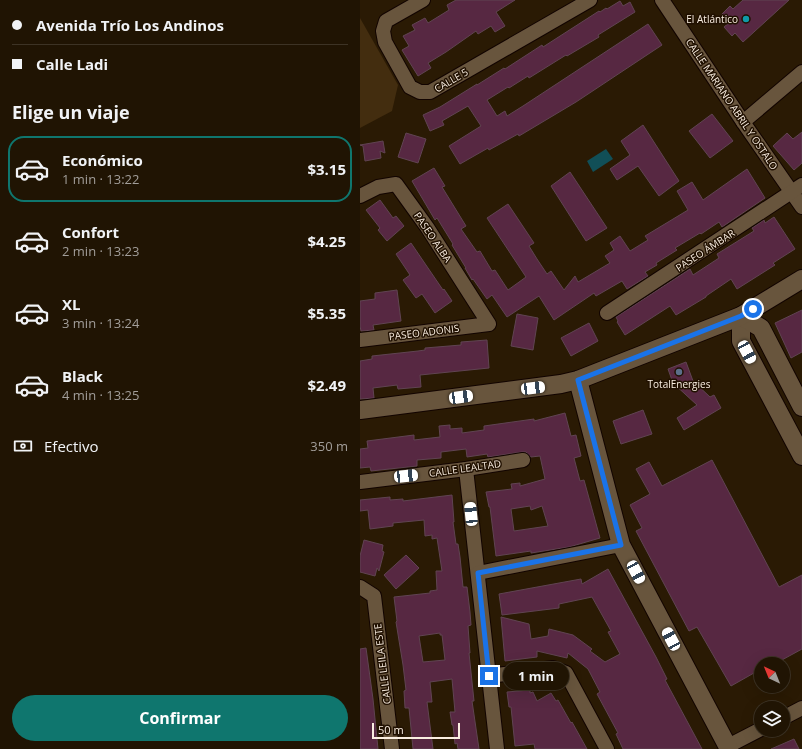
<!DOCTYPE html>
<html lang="es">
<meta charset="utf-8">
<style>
body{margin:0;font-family:"Open Sans",sans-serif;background:#281d0d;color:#f1f3f6;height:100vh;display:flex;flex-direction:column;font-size:15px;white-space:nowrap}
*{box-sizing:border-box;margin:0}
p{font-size:13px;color:#a29e9a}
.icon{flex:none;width:22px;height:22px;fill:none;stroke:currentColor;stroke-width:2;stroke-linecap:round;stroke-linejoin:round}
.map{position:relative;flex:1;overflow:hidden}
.panel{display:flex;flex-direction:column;background:#201403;width:360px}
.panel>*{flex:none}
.hud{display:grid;align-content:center;height:88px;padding:0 12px;background:#201403}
.needle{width:26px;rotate:317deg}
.controls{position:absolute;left:394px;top:657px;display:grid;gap:8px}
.controls a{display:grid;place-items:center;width:36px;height:36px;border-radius:50%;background:#201403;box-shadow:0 4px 16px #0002,0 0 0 1px #3d3325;font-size:20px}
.scale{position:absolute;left:12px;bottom:10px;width:88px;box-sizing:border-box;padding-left:4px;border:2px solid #faeee1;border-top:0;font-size:11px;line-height:14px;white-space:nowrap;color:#faeee1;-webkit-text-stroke:3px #201000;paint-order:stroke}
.end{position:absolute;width:18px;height:18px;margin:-9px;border:5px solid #1a73e8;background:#fff;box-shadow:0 0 0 2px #fff}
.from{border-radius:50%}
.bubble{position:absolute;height:28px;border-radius:14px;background:#201403;box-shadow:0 4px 16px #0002,0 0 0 1px #3d3325;font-size:13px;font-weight:700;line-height:28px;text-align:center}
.car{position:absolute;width:12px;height:24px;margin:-12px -6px;border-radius:5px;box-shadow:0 0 3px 1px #0007;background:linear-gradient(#fff 24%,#345 0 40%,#fff 0 76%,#345 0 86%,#fff 0)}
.hud b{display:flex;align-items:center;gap:14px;height:38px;font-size:15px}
.hud b+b{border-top:1px solid #3d3325}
.hud i{width:10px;height:10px;background:#f1f3f6}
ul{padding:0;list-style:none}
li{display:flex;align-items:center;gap:12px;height:66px;margin:0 8px 6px;padding:0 4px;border:2px solid transparent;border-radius:16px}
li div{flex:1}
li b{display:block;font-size:15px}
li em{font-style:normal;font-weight:700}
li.active{border-color:#0f766e}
li>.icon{width:36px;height:36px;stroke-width:1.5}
h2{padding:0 12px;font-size:18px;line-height:48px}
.pay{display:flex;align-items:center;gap:10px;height:44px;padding:0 12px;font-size:15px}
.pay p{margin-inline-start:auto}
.action{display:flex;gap:8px;margin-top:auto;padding:8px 12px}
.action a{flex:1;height:46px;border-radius:24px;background:#0f766e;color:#fff;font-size:16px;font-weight:700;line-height:46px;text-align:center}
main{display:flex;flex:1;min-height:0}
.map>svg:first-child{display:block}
.green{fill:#432d0f}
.water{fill:#114f57}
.building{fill:#572842;stroke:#604452;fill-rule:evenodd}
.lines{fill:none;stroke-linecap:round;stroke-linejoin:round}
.minor-casing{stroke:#120400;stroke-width:16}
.tertiary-casing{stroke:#120400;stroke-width:20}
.minor{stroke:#68553d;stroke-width:14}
.tertiary{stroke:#68553d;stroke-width:18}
.route{stroke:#1a73e8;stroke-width:5}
.culture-dot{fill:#0f9aa8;stroke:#201000;stroke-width:1.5}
.service-dot{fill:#5c6f8a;stroke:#201000;stroke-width:1.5}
.labels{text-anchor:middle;stroke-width:3;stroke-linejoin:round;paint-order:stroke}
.poi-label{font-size:10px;fill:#faeee1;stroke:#201000;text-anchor:end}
.street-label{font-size:10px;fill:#faeee1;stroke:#201000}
</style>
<main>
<section class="panel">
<div class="hud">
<b><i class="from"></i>Avenida Trío Los Andinos</b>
<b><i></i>Calle Ladi</b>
</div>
<h2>Elige un viaje</h2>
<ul>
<li class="active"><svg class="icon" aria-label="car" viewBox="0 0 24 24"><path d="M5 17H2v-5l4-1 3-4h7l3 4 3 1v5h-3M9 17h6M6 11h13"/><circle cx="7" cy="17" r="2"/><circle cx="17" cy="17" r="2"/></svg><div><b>Económico</b><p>1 min · 13:22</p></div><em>$3.15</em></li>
<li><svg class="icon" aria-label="car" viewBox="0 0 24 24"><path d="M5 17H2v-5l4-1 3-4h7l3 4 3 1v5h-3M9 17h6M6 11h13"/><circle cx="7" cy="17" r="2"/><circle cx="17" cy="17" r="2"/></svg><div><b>Confort</b><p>2 min · 13:23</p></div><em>$4.25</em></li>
<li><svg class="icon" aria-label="car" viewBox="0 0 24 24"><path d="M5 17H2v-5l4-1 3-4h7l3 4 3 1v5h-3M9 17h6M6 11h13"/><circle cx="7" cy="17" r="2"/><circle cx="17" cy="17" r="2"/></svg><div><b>XL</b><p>3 min · 13:24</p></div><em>$5.35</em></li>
<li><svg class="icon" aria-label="car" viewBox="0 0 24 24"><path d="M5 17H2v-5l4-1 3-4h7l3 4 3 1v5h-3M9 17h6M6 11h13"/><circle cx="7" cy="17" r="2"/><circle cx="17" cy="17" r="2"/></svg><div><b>Black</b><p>4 min · 13:25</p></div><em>$2.49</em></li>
</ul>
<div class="pay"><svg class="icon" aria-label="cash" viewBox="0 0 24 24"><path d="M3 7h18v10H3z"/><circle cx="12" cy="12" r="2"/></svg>Efectivo<p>350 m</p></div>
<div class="action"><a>Confirmar</a></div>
</section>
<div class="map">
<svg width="442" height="749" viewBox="0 0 442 749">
<rect width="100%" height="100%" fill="#2a1a04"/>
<path class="green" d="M0,18L38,85L32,111L0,128Z"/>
<path class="water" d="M246,149L253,159L233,172L227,161Z"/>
<g class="building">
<path d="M96,0H155L136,12L145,26L135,32L131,26L118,34L116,31L86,52L68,63L71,68L58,76L42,50L49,46L43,36L55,30L52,25L65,18L68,23L89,10L87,5Z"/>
<path d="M383,0H429L383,42L375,33L372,36L364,27L369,23L361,15L370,6L373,9Z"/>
<path d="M260,1L263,6L270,2L275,12L238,35L239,37L207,56L206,55L169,78L168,76L149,88L148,87L127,100L137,116L145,111L147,116L163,106L288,24L302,45L216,102L159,136L158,134L129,150L128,148L100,164L89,146L121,126L108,106L82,121L84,125L70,131L63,115L80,107L117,84V85L144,68L145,69L182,45L183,47L239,11L240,12L246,8L247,9Z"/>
<path d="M352,114L373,141L350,158L329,131Z"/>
<path d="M283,125L319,181L299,196L278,166L257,180L250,169L270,155L261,141Z"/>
<path d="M442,132V163L434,170L413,146L427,133L433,139Z"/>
<path d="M46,133L66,139L58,163L38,157Z"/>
<path d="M23,141L25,153L20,151L21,158L5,161L3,146L0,145Z"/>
<path d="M74,168L85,186L82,187L106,226L101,229L117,252L120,251L132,271L135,270L148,290L166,277L127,218L148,204L174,243L169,246L177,259L187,274L191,271L204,290L215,276L218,282L250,263L245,256L254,250L250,243L260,236L270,251L288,240L285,236L328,210L317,191L332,182L343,200L387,169L405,198L362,227L359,222L341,234L340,233L315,248L317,250L296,263L297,265L285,272L288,276L267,289L262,281L236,296L234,293L194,320L179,296L147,317L132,295L127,299L113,279L112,280L105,268H106L92,245L93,244L77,218L75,220L52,181Z"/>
<path d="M210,172L247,228L226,241L191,186Z"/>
<path d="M20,200L33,218L36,216L44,226L27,241L18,230L20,228L6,210Z"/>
<path d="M414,217L435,249L413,263L415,265L377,289L371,279L346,296V297L316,315L310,306L265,335L257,322L258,321L256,317L330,269L333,275L359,258L357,254L394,231L392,228L404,220L405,223Z"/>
<path d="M51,243L83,290L84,289L92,301L75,313L62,294L56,298L43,280L50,275L36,254Z"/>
<path d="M37,290L41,321L13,325L14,330L1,331L0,326V301L15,299V293Z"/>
<path d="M442,310V352L431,358L415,323Z"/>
<path d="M157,314L178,318L173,350L151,346Z"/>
<path d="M229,323L238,341L211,356L201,338Z"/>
<path d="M127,340L129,368L60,375L61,387L38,389L37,385L13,388L14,398L0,399V361L12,359V356L58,351L65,350V348L101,345V342Z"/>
<path d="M326,362L333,381L350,397L354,395L361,408L324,430L317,418L337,405L313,383L308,369Z"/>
<path d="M283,410L292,434L261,444L253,421Z"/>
<path d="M205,413L211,436L216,435L221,456L214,458L220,481L224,480L240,538L209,547L171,553V551L136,556L130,507H129L126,492L152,489L151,484L160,483V486L185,479L180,456L171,457L166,452H162L128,457L127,454L107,457L106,449L81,452V458L57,460V466L11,471L10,467L0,468V449L8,448L7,441L54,435V440L80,437L79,426L90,425V429L102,428V433L124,430V426L174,419V421ZM170,506L171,510L182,506L188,526L154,531L151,509Z"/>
<path d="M352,460L419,587L442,575V649L420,661L419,659L410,664H401V669L371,686L337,627L329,631L276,531L282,528L270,505L290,494L276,469L289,462L302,486Z"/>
<path d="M92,495L94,522H93L96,544H98L100,557L103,587H107L110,612L111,625L108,626L110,653H109L114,701H112L119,749H98L97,743L95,744L93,725H92L90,712H95L92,679L70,682L72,702H67L73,749H53L49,708H45L44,691L46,690L43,665L36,622L37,621L34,597L70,593V591L77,590L76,571H82L77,538L72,539V535L65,536L64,520L33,523V526L10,529L8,510L0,511V500L30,497V500L43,499V501ZM80,633V635H82L85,660L63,662L59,636Z"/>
<path d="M4,540L23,545L22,551L24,552L19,571L17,568L15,576L0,572V556Z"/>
<path d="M46,555L59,568L36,589L24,575Z"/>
<path d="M248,569L296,657L307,679L305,680L342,749H263L256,734L258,733L237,694L240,692L228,669L208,653L207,658L177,651V657L145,661L141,617L169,624L171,639L188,636L189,629L213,635L232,649L230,651L245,662L260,654L248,632L251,631L232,597L199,604V608L142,615L139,594L221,579L222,584Z"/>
<path d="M6,648L13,699L18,749H0V649Z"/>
<path d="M170,690V693L173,692L177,701L191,693L196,701L198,700L211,723L212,722L227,749H175L174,744L155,746L151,707H149L147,692Z"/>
<path d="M434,739L439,749H411Z"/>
</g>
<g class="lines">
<g class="minor-casing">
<g id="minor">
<path d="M63,0L26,21L23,31L25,42L50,87L60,92H70L230,0"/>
<path d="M302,0L383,122L442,207"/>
<path d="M383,122L442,72"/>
<path d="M0,196L18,187L36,184L67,227L129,324L0,340"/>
<path d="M247,313L442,185"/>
<path d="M106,469L137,749"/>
<path d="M0,482L106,469L163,460"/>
<path d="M118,573L261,545"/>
<path d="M0,587L14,596L32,749"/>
<path d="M129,676L193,668L206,673L247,749"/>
<path d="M423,718L442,708"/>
<path d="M368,746L401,729"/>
</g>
</g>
<g class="tertiary-casing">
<g id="tertiary">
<path d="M381,316V341L442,456"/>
<path d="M381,316L401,328L442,407"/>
<path d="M218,380L261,545L369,749"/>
<path d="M0,410L201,384L218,380L381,316L442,279"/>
</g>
</g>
<use href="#minor" class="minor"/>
<use href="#tertiary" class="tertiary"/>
</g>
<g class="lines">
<path class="route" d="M129,676L118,573L261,545L218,380L381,316L393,309"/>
</g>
<circle class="culture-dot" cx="386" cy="19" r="4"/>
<circle class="service-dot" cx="319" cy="372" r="4"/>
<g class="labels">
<g class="poi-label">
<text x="378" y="23">El Atlántico</text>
<text x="319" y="388" text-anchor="middle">TotalEnergies</text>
</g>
<g class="street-label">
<text transform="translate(91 80) rotate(-30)" y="4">CALLE 5</text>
<text transform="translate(372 104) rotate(56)" y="4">CALLE MARIANO ABRIL Y OSTALO</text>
<text transform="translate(73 237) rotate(56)" y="4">PASEO ALBA</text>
<text transform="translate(345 250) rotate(-33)" y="4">PASEO ÁMBAR</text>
<text transform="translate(64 332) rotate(-7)" y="4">PASEO ADONIS</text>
<text transform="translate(105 468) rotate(-8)" y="4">CALLE LEALTAD</text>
<text transform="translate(22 664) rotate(-97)" y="4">CALLE LEILA ESTE</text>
</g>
</g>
</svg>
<div class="controls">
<a><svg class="needle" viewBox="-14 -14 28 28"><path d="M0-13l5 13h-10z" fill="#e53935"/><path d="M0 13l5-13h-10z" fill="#a29e9a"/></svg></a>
<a><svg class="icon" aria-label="layers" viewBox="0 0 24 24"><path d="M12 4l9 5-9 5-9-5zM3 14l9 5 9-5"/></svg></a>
</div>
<div class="scale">50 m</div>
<i class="end from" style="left:393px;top:309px"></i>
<i class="end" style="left:129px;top:676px"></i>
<div class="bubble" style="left:143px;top:662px;width:66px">1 min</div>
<i class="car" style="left:387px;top:352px;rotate:152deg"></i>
<i class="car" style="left:173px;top:388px;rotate:83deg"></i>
<i class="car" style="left:101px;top:397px;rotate:82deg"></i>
<i class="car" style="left:46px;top:476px;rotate:84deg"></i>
<i class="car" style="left:111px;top:514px;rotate:354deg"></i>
<i class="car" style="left:276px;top:572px;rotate:152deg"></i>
<i class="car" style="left:311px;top:639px;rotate:332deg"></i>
</div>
</main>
